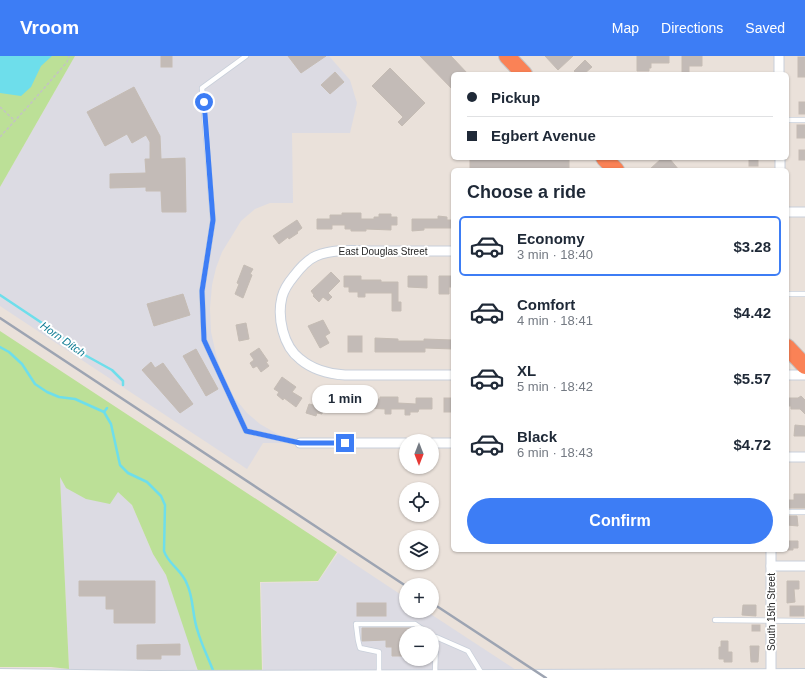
<!DOCTYPE html>
<meta charset="utf-8">
<style>
body{margin:0;font-family:Arial,sans-serif;background:#f6f6f7;color:#1f2937;height:100vh;display:flex;flex-direction:column;font-size:15px;white-space:nowrap}
*{box-sizing:border-box;margin:0}
p{font-size:13px;color:#747a83}
.icon{flex:none;width:22px;height:22px;fill:none;stroke:currentColor;stroke-width:2;stroke-linecap:round;stroke-linejoin:round}
.map{position:relative;flex:1;overflow:hidden}
.panel{position:absolute;left:451px;top:112px;width:338px;height:384px;display:flex;flex-direction:column;background:#fff;border-radius:6px;box-shadow:0 1px 3px #0004}
.panel>*{flex:none}
.hud{position:absolute;left:451px;top:16px;width:338px;height:88px;border-radius:6px;box-shadow:0 1px 3px #0004;display:grid;align-content:center;height:88px;padding:0 16px;background:#fff}
.needle{width:26px;rotate:180deg}
.tools{position:absolute;left:399px;top:378px;display:grid;gap:8px}
.tools a{display:grid;place-items:center;width:40px;height:40px;border-radius:50%;background:#fff;box-shadow:0 1px 3px #0004;font-size:20px}
.end{position:absolute;width:18px;height:18px;margin:-9px;border:5px solid #3d7df5;background:#fff;box-shadow:0 0 0 2px #fff}
.from{border-radius:50%}
.bubble{position:absolute;height:28px;border-radius:14px;background:#fff;box-shadow:0 1px 3px #0004;font-size:13px;font-weight:800;line-height:28px;text-align:center}
.hud b{display:flex;align-items:center;gap:14px;height:38px;font-size:15px}
.hud b+b{border-top:1px solid #e0e1e3}
.hud i{width:10px;height:10px;background:#1f2937}
ul{padding:0;list-style:none}
li{display:flex;align-items:center;gap:12px;height:60px;margin:0 8px 6px;padding:0 8px;border:2px solid transparent;border-radius:6px}
li div{flex:1}
li b{display:block;font-size:15px}
li em{font-style:normal;font-weight:800}
li.active{border-color:#3d7df5}
li>.icon{width:36px;height:36px;stroke-width:1.5}
h2{padding:0 16px;font-size:18px;line-height:48px}
.cta{display:flex;gap:8px;margin-top:auto;padding:8px 16px}
.cta a{flex:1;height:46px;border-radius:24px;background:#3d7df5;color:#fff;font-size:16px;font-weight:800;line-height:46px;text-align:center}
header{display:flex;align-items:center;gap:24px;box-sizing:border-box;height:56px;padding:0 20px;background:#3d7df5;color:#fff}
header strong{font-size:19px}
nav{display:flex;gap:22px;margin-inline-start:auto;font-size:14px}
.map>svg:first-child{display:block}
.industrial{fill:#dcdbe3;fill-rule:evenodd}
.green{fill:#bce097}
.water{fill:#6edeeb}
.lines{fill:none;stroke-linecap:round;stroke-linejoin:round}
.stream{stroke:#6edeeb;stroke-width:2.5}
.building{fill:#c3bbb7;stroke:#c5bcb4}
.lane-casing{stroke:#c8cfda;stroke-width:6}
.street-casing{stroke:#c8cfda;stroke-width:11}
.secondary-casing{stroke:#c8cfda;stroke-width:14}
.highway-casing{stroke:#c3c3c3;stroke-width:18}
.path{stroke:#c3c3c3;stroke-width:1.5;stroke-dasharray:3 2;stroke-linecap:butt}
.lane{stroke:#fff;stroke-width:4.5}
.street{stroke:#fff;stroke-width:9}
.secondary{stroke:#fff;stroke-width:12}
.highway{stroke:#fa8256;stroke-width:16}
.rail{stroke:#9da4b2;stroke-width:2.5}
.route{stroke:#3d7df5;stroke-width:5}
.labels{text-anchor:middle;stroke-width:4;stroke-linejoin:round;paint-order:stroke}
.street-label{font-size:10px;fill:#282828;stroke:#fff}
.water-label{font-size:11px;font-style:italic;fill:#107c94;stroke:#fff}
</style>
<header>
<strong>Vroom</strong>
<nav><a>Map</a><a>Directions</a><a>Saved</a></nav>
</header>
<div class="map">
<svg width="805" height="622" viewBox="0 0 805 622">
<rect width="100%" height="100%" fill="#eae1da"/>
<g class="industrial">
<path d="M75,0H329L350,24L357,47L350,77H292L293,147H270L255,153L241,165L222,196L216,212L212,229L210,252L211,276L216,298L222,319L233,340L247,357L260,368L286,383L300,387H263L247,413L0,250V131Z"/>
<path d="M60,420L66,432L118,436L132,449L153,498L166,519L196,605L197,615L151,616L69,613Z"/>
<path d="M338,497L406,542V555H426L516,614L263,615L261,527L318,526ZM406,577H432V603H406Z"/>
</g>
<g class="green">
<path d="M0,0H75L0,131Z"/>
<path d="M0,275L337,496L318,525L260,526L262,615H198L166,519L153,498L132,449L118,436L110,448L86,443L66,432L60,421L69,613L51,611H0Z"/>
</g>
<path class="water" d="M0,0H52L41,10L31,31L21,40L0,37Z"/>
<g class="lines">
<g class="stream">
<path d="M0,239L51,273L83,298L112,314L123,325V329"/>
<path d="M0,291L9,296L22,308L35,328L47,336L59,341L75,343L104,356L111,368L120,409L128,417L147,426L161,440L165,449L164,495C168,508 182,514 187,528C194,543 192,560 198,576C202,590 209,603 214,617"/>
<path d="M104,356L107,352"/>
</g>
</g>
<g class="building">
<rect x="161" y="0" width="11" height="11"/>
<path d="M288,0H326L301,17Z"/>
<path d="M420,0H451L468,18H453V34Z"/>
<path d="M545,0H573L558,14Z"/>
<path d="M637,0H669V7H651V12H649V15H637Z"/>
<path d="M682,0H702V10H689V18H682Z"/>
<rect x="798" y="1" width="7" height="20"/>
<path d="M585,4L592,11L584,18H577L574,15Z"/>
<path d="M390,12L425,47L402,70L398,66L403,61L372,30Z"/>
<path d="M335,16L344,26L330,38L321,29Z"/>
<path d="M134,31L160,80L161,103L185,102L186,156H162L161,135H146V131L110,132V118L146,117L145,103H150V86L146,79L132,87L127,78L105,90L87,56Z"/>
<rect x="799" y="46" width="6" height="12"/>
<rect x="797" y="69" width="8" height="13"/>
<rect x="799" y="94" width="6" height="10"/>
<rect x="470" y="102" width="99" height="12"/>
<path d="M662,102H669L679,114H649Z"/>
<rect x="749" y="102" width="9" height="8"/>
<path d="M342,157H361V163H374V161H379V158H391V161H397V169H391V174L366,173V175H351V173H345V169H332V173H317V163H330V159H342Z"/>
<path d="M438,160L447,161V164H453V172H424V174L412,175V163H438Z"/>
<path d="M297,164L302,172L297,176L298,177L289,183L288,181L279,188L273,180Z"/>
<path d="M244,209L253,213L250,218L252,219L243,242L235,238L239,228L237,227Z"/>
<path d="M331,216L340,225L328,237L332,241L328,245L323,241L319,246L313,240L314,239L311,235Z"/>
<path d="M344,220H361V224H381V226H398V246H401V255H392V237H365V241H358V236H349V231H344Z"/>
<path d="M408,220H427V232L408,231Z"/>
<path d="M439,220H453V231H449V238H439Z"/>
<path d="M183,238L190,259L154,270L147,248Z"/>
<path d="M323,264L330,277L325,280L329,287L320,292L308,270Z"/>
<path d="M246,267L249,283L239,285L236,269Z"/>
<rect x="348" y="280" width="14" height="16"/>
<path d="M375,282L398,283V285H424V283L453,284V293L425,292V296H375Z"/>
<path d="M259,292L268,305L266,306L269,310L261,316L257,310L253,312L250,307L254,304L250,298Z"/>
<path d="M196,293L218,333L206,340L183,300Z"/>
<path d="M151,306L155,312L163,307L193,348L180,357L142,314Z"/>
<path d="M282,321L296,331L292,336L302,342L296,351L284,342L283,344L277,339L279,336L274,333Z"/>
<path d="M320,338L326,340V343L337,346L334,356L323,353L322,358L317,357L316,360L306,357L309,348L317,350Z"/>
<path d="M801,340L805,344V358L800,353H791V350H787V342H798Z"/>
<path d="M380,341H398V347L416,348V342H432V353H419L418,356H410V359H405V353H391V358H385V353L364,352V355L345,354V345L371,346V343H380Z"/>
<rect x="444" y="342" width="9" height="14"/>
<path d="M795,369L805,370V380H794Z"/>
<path d="M794,438H805V452H787V444H794Z"/>
<path d="M787,460H797L798,470L787,469Z"/>
<path d="M787,485H798V492H793V494H787Z"/>
<path d="M79,525H155V567H114V553H106V540H79Z"/>
<path d="M787,525H799V533H794L795,546L787,547Z"/>
<rect x="357" y="547" width="29" height="13"/>
<path d="M743,549H756V560L742,559Z"/>
<rect x="790" y="550" width="14" height="10"/>
<rect x="752" y="569" width="8" height="6"/>
<path d="M362,572H411V577H406V600H392V591H386V584L362,585Z"/>
<path d="M721,585H728V596H732V606H724V603H719V591H721Z"/>
<path d="M180,588V599H161V603H137V589Z"/>
<path d="M750,590H759L758,606H751Z"/>
</g>
<g class="lines">
<g class="lane-casing">
<g id="lane">
<path d="M246,0L202,32L213,164L202,235L204,284L246,375L300,387"/>
<path d="M787,64H805"/>
<path d="M787,238H805"/>
<path d="M787,456H805"/>
<path d="M715,564L805,565"/>
<path d="M379,619V596L360,592L358,584L356,568H415L428,577"/>
<path d="M435,619L436,581L468,595L482,618"/>
</g>
</g>
<g class="street-casing">
<g id="street">
<path d="M779,0V18"/>
<path d="M780,102V114"/>
<path d="M787,156H805"/>
<path d="M453,195C428,195 402,195 377,195C357,195 335,192 316,200C307,204 300,212 294,220C289,226 284,233 282,241C277,261 283,290 300,303C313,314 329,318 345,319H453"/>
<path d="M787,319H805"/>
<path d="M300,387H406"/>
<path d="M432,387H453"/>
<path d="M787,401H805"/>
<path d="M771,494V619"/>
<path d="M771,510H805"/>
</g>
</g>
<g class="secondary-casing">
<path id="secondary" d="M0,619L151,621L805,619"/>
</g>
<g class="highway-casing">
<g id="highway">
<path d="M507,0L524,18"/>
<path d="M604,102L616,114"/>
<path d="M787,291L805,310"/>
</g>
</g>
<g class="path">
<path d="M0,51L15,65"/>
<path d="M0,81L32,46L67,6L69,0"/>
</g>
<use href="#lane" class="lane"/>
<use href="#street" class="street"/>
<use href="#secondary" class="secondary"/>
<use href="#highway" class="highway"/>
<g class="rail">
<path d="M0,262L406,530"/>
<path d="M432,547L546,622"/>
</g>
</g>
<g class="lines">
<path class="route" d="M204,46L213,164L202,235L204,284L246,375L300,387H345"/>
</g>
<g class="labels">
<g class="street-label">
<text x="383" y="199">East Douglas Street</text>
<text transform="translate(771 556) rotate(-90)" y="4">South 15th Street</text>
</g>
<g class="water-label">
<text transform="translate(63 283) rotate(35)" y="4">Horn Ditch</text>
</g>
</g>
</svg>
<div class="tools">
<a><svg class="needle" viewBox="-14 -14 28 28"><path d="M0-13l5 13h-10z" fill="#e53935"/><path d="M0 13l5-13h-10z" fill="#747a83"/></svg></a>
<a><svg class="icon" aria-label="locate" viewBox="0 0 24 24"><circle cx="12" cy="12" r="6"/><path d="M12 2v4M12 18v4M2 12h4M18 12h4"/></svg></a>
<a><svg class="icon" aria-label="layers" viewBox="0 0 24 24"><path d="M12 4l9 5-9 5-9-5zM3 14l9 5 9-5"/></svg></a>
<a>+</a>
<a>−</a>
</div>
<i class="end from" style="left:204px;top:46px"></i>
<i class="end" style="left:345px;top:387px"></i>
<div class="bubble" style="left:312px;top:329px;width:66px">1 min</div>
<div class="hud">
<b><i class="from"></i>Pickup</b>
<b><i></i>Egbert Avenue</b>
</div>
<section class="panel">
<h2>Choose a ride</h2>
<ul>
<li class="active"><svg class="icon" aria-label="car" viewBox="0 0 24 24"><path d="M5 17H2v-5l4-1 3-4h7l3 4 3 1v5h-3M9 17h6M6 11h13"/><circle cx="7" cy="17" r="2"/><circle cx="17" cy="17" r="2"/></svg><div><b>Economy</b><p>3 min · 18:40</p></div><em>$3.28</em></li>
<li><svg class="icon" aria-label="car" viewBox="0 0 24 24"><path d="M5 17H2v-5l4-1 3-4h7l3 4 3 1v5h-3M9 17h6M6 11h13"/><circle cx="7" cy="17" r="2"/><circle cx="17" cy="17" r="2"/></svg><div><b>Comfort</b><p>4 min · 18:41</p></div><em>$4.42</em></li>
<li><svg class="icon" aria-label="car" viewBox="0 0 24 24"><path d="M5 17H2v-5l4-1 3-4h7l3 4 3 1v5h-3M9 17h6M6 11h13"/><circle cx="7" cy="17" r="2"/><circle cx="17" cy="17" r="2"/></svg><div><b>XL</b><p>5 min · 18:42</p></div><em>$5.57</em></li>
<li><svg class="icon" aria-label="car" viewBox="0 0 24 24"><path d="M5 17H2v-5l4-1 3-4h7l3 4 3 1v5h-3M9 17h6M6 11h13"/><circle cx="7" cy="17" r="2"/><circle cx="17" cy="17" r="2"/></svg><div><b>Black</b><p>6 min · 18:43</p></div><em>$4.72</em></li>
</ul>
<div class="cta"><a>Confirm</a></div>
</section>
</div>
